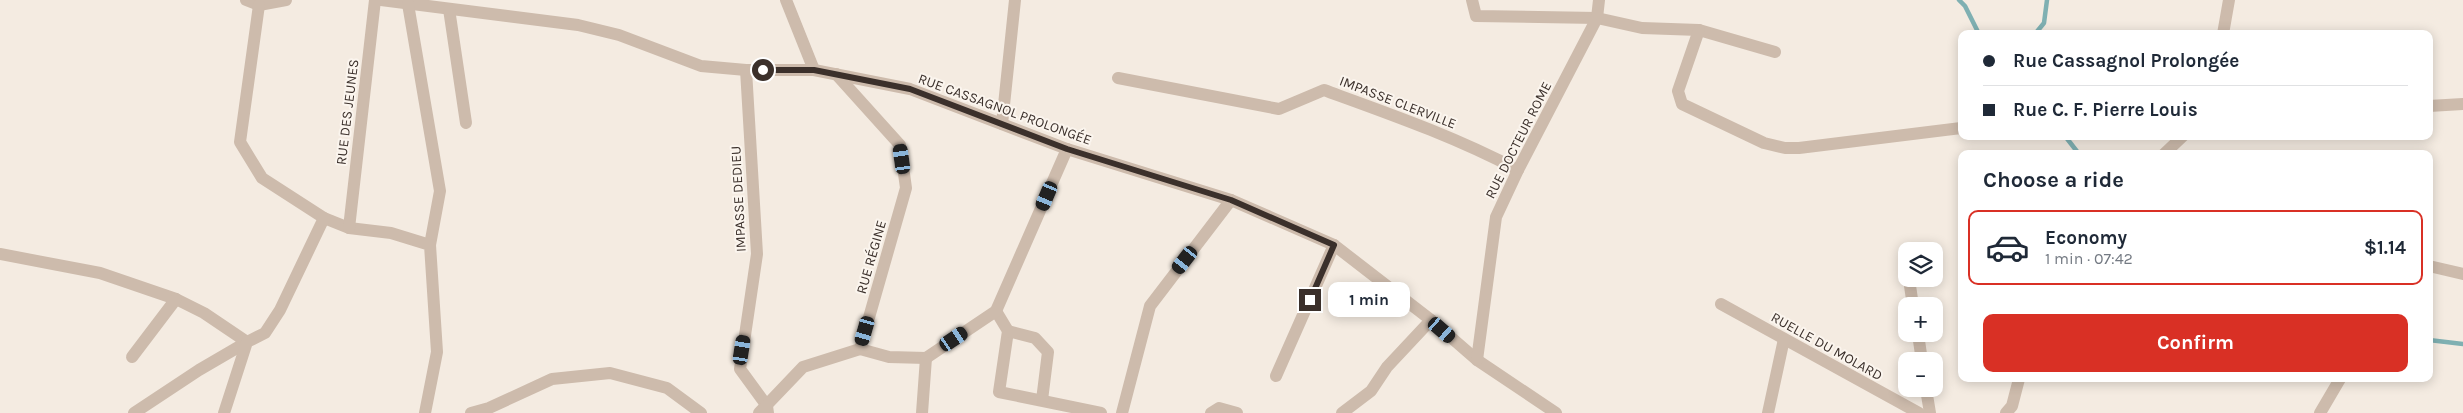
<!DOCTYPE html>
<meta charset="utf-8">
<style>
body{margin:0;font-family:Karla,sans-serif;background:#f2f2f3;color:#1f2937;height:100vh;display:flex;flex-direction:column;font-size:19px;white-space:nowrap}
*{box-sizing:border-box;margin:0}
p{font-size:16px;color:#747a83}
.icon{flex:none;width:28px;height:28px;fill:none;stroke:currentColor;stroke-width:2;stroke-linecap:round;stroke-linejoin:round}
.map{position:relative;flex:1;overflow:hidden}
.drawer{position:absolute;left:1958px;top:150px;width:475px;height:232px;display:flex;flex-direction:column;background:#fff;border-radius:10px;box-shadow:0 2px 12px #0003}
.drawer>*{flex:none}
.hud{position:absolute;left:1958px;top:30px;width:475px;height:110px;border-radius:10px;box-shadow:0 2px 12px #0003;display:grid;align-content:center;height:110px;padding:0 25px;background:#fff}
.fabs{position:absolute;left:1898px;top:242px;display:grid;gap:10px}
.fabs a{display:grid;place-items:center;width:45px;height:45px;border-radius:10px;background:#fff;box-shadow:0 2px 12px #0003;font-size:25px}
.end{position:absolute;width:22px;height:22px;margin:-11px;border:6px solid #3b302b;background:#fff;box-shadow:0 0 0 2px #fff}
.from{border-radius:50%}
.bubble{position:absolute;height:35px;border-radius:10px;background:#fff;box-shadow:0 2px 12px #0003;font-size:16px;font-weight:700;line-height:35px;text-align:center}
.car{position:absolute;width:15px;height:30px;margin:-15px -8px;border-radius:6px;box-shadow:0 0 4px 1px #0007;background:linear-gradient(#222 24%,#8ab4d8 0 40%,#222 0 76%,#8ab4d8 0 86%,#222 0)}
.hud b{display:flex;align-items:center;gap:18px;height:48px;font-size:19px}
.hud b+b{border-top:1px solid #e0e1e3}
.hud i{width:12px;height:12px;background:#1f2937}
ul{padding:0;list-style:none}
li{display:flex;align-items:center;gap:15px;height:75px;margin:0 10px 8px;padding:0 15px;border:2px solid #e0e1e3;border-radius:10px}
li div{flex:1}
li b{display:block;font-size:19px}
li em{font-style:normal;font-weight:700}
li.on{border-color:#d93025}
li>.icon{width:45px;height:45px;stroke-width:1.5}
h2{padding:0 25px;font-size:22px;line-height:60px}
.button{display:flex;gap:10px;margin-top:auto;padding:10px 25px}
.button a{flex:1;height:58px;border-radius:10px;background:#d93025;color:#fff;font-size:20px;font-weight:700;line-height:58px;text-align:center}
.map>svg:first-child{display:block}
.lines{fill:none;stroke-linecap:round;stroke-linejoin:round}
.stream{stroke:#7fb0b2;stroke-width:4.5}
.minor{stroke:#cdbbac;stroke-width:12}
.route{stroke:#3b302b;stroke-width:6}
.labels{text-anchor:middle;stroke-width:4;stroke-linejoin:round;paint-order:stroke}
.street-label{font-size:14px;fill:#3b302b;stroke:#fbf5ee}
</style>
<div class="map">
<svg width="2463" height="413" viewBox="0 0 2463 413">
<rect width="100%" height="100%" fill="#f4ebe1"/>
<g class="lines">
<g class="stream">
<path d="M1959,0L1965,6L1979,34"/>
<path d="M2035,34L2044,23L2047,0"/>
<path d="M2065,136L2079,154"/>
<path d="M2429,340L2463,344"/>
</g>
<g class="minor">
<path d="M246,0L259,5"/>
<path d="M381,0L578,25L619,35L701,66L746,70H814L910,89L1067,149L1231,200L1334,245L1431,320L1477,360L1556,413"/>
<path d="M786,0L814,70"/>
<path d="M1472,0L1476,16L1597,18L1642,28L1699,30L1775,52"/>
<path d="M408,4L440,191L430,245"/>
<path d="M259,5L286,0"/>
<path d="M449,9L466,123"/>
<path d="M1699,30L1678,91L1682,104L1764,143L1785,148H1799L1961,128"/>
<path d="M2223,34L2229,0"/>
<path d="M746,70L757,254L740,369L767,406L768,413"/>
<path d="M1118,78L1279,109L1324,90C1390,114 1456,137 1518,170"/>
<path d="M2429,106L2463,104"/>
<path d="M1002,124L1015,0"/>
<path d="M2164,154L2183,136"/>
<path d="M324,218L349,228L391,233L430,245L437,352L425,413"/>
<path d="M349,228L375,0"/>
<path d="M1905,252L1906,258"/>
<path d="M0,254L100,273L176,299L204,313L247,342L199,370L134,413"/>
<path d="M2429,266L2463,274"/>
<path d="M1909,279L1913,306"/>
<path d="M1721,304L1919,413"/>
<path d="M996,311L1008,331L999,392L1101,413"/>
<path d="M1008,331L1035,338L1048,352L1042,400"/>
<path d="M1918,334L1922,361"/>
<path d="M860,349L889,357L926,358L996,311L1067,149"/>
<path d="M132,357L176,299"/>
<path d="M1477,360L1496,217L1518,170L1597,18L1599,0"/>
<path d="M1276,376L1334,245"/>
<path d="M1926,389L1930,413"/>
<path d="M224,413L247,342L265,333L280,310L324,218L262,178L240,142L259,5"/>
<path d="M471,413L489,408L552,379L610,373L667,388L701,413"/>
<path d="M759,413L803,367L860,349L906,188L900,145L836,74"/>
<path d="M922,413L926,358"/>
<path d="M1122,413L1150,306L1231,200"/>
<path d="M1211,413L1219,408L1237,413"/>
<path d="M1342,413L1371,391L1387,367L1431,320"/>
<path d="M1768,413L1784,339"/>
<path d="M2006,413L2012,406L2019,379"/>
<path d="M2320,413L2340,379"/>
</g>
</g>
<g class="lines">
<path class="route" d="M763,70H814L910,89L1067,149L1231,200L1334,245L1310,300"/>
</g>
<g class="labels">
<g class="street-label">
<text transform="translate(1398 102) rotate(21)" y="5">IMPASSE CLERVILLE</text>
<text transform="translate(1005 109) rotate(20)" y="5">RUE CASSAGNOL PROLONGÉE</text>
<text transform="translate(347 112) rotate(-83)" y="5">RUE DES JEUNES</text>
<text transform="translate(1518 140) rotate(-63)" y="5">RUE DOCTEUR ROME</text>
<text transform="translate(738 199) rotate(-93)" y="5">IMPASSE DEDIEU</text>
<text transform="translate(871 257) rotate(-74)" y="5">RUE RÉGINE</text>
<text transform="translate(1827 346) rotate(29)" y="5">RUELLE DU MOLARD</text>
</g>
</g>
</svg>
<div class="fabs">
<a><svg class="icon" aria-label="layers" viewBox="0 0 24 24"><path d="M12 4l9 5-9 5-9-5zM3 14l9 5 9-5"/></svg></a>
<a>+</a>
<a>−</a>
</div>
<i class="end from" style="left:763px;top:70px"></i>
<i class="end" style="left:1310px;top:300px"></i>
<div class="bubble" style="left:1328px;top:282px;width:82px">1 min</div>
<i class="car" style="left:902px;top:159px;rotate:352deg"></i>
<i class="car" style="left:1047px;top:196px;rotate:203deg"></i>
<i class="car" style="left:1185px;top:260px;rotate:218deg"></i>
<i class="car" style="left:1442px;top:330px;rotate:131deg"></i>
<i class="car" style="left:865px;top:331px;rotate:196deg"></i>
<i class="car" style="left:954px;top:339px;rotate:56deg"></i>
<i class="car" style="left:742px;top:350px;rotate:9deg"></i>
<div class="hud">
<b><i class="from"></i>Rue Cassagnol Prolongée</b>
<b><i></i>Rue C. F. Pierre Louis</b>
</div>
<section class="drawer">
<h2>Choose a ride</h2>
<ul>
<li class="on"><svg class="icon" aria-label="car" viewBox="0 0 24 24"><path d="M5 17H2v-5l4-1 3-4h7l3 4 3 1v5h-3M9 17h6M6 11h13"/><circle cx="7" cy="17" r="2"/><circle cx="17" cy="17" r="2"/></svg><div><b>Economy</b><p>1 min · 07:42</p></div><em>$1.14</em></li>
</ul>
<div class="button"><a>Confirm</a></div>
</section>
</div>
